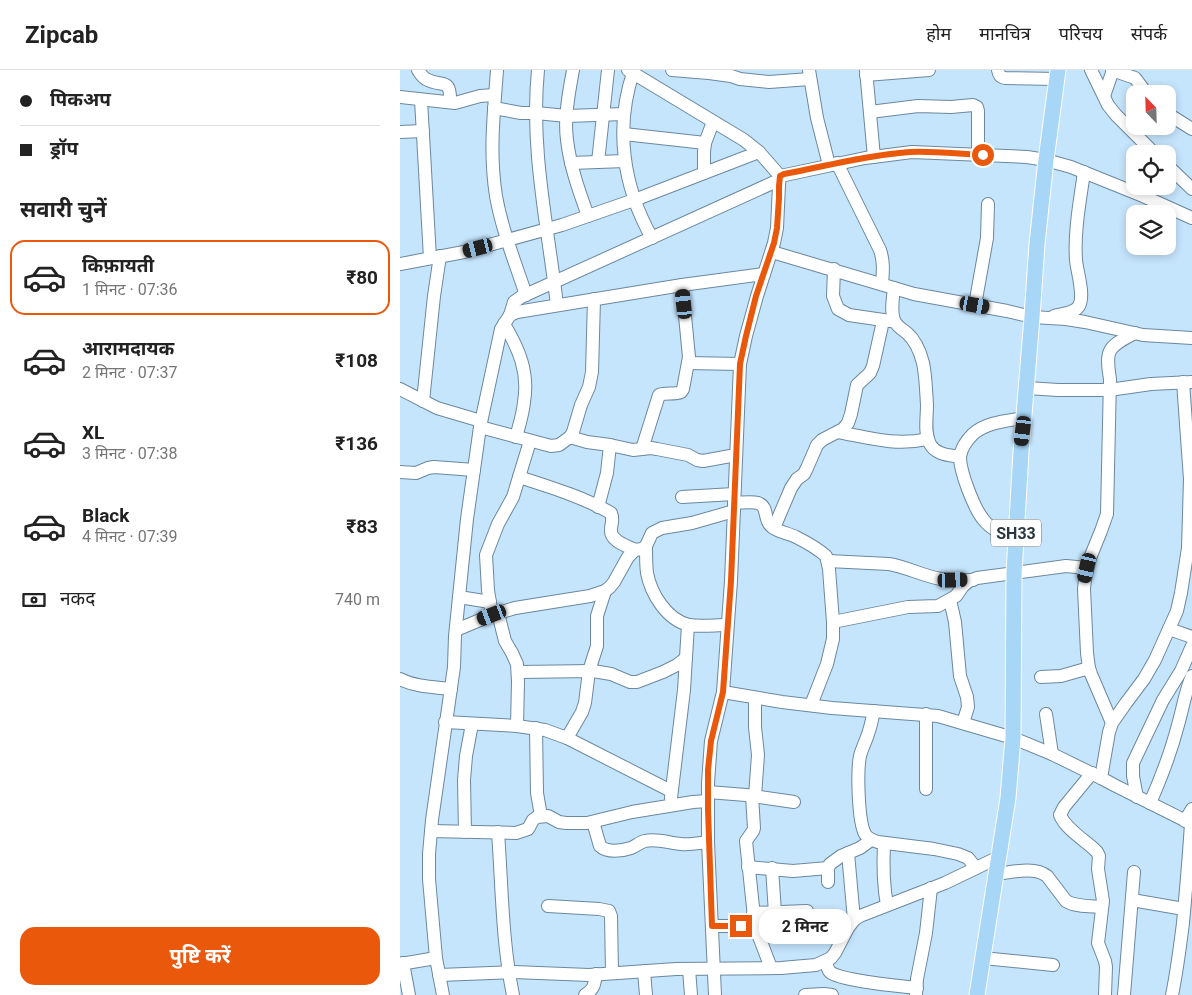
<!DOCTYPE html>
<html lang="hi">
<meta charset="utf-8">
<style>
body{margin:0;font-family:Roboto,"Noto Sans Devanagari",sans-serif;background:#f2f2f2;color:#222;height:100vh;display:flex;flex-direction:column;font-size:19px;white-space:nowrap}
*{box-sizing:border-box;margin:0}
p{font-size:16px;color:#767676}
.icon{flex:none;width:28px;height:28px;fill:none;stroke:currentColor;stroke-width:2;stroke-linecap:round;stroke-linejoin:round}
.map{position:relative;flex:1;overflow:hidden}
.sheet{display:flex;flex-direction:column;background:#fff;width:400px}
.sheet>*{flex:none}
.guide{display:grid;align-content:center;height:110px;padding:0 20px;background:#fff}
.needle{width:32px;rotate:337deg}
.controls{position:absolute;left:726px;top:15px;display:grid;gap:10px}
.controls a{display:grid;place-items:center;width:50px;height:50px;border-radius:10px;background:#fff;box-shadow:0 2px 8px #0003;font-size:25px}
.end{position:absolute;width:22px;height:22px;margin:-11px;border:6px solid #ea580c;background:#fff;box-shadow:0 0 0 2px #fff}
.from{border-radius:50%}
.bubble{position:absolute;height:35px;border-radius:15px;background:#fff;box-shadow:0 2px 8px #0003;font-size:16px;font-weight:700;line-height:35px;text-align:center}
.car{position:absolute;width:15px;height:30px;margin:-15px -8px;border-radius:6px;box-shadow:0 0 4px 1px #0007;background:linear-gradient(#222 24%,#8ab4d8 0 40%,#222 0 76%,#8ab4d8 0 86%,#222 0)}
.guide b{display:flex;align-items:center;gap:18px;height:48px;font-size:19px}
.guide b+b{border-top:1px solid #e0e0e0}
.guide i{width:12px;height:12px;background:#222}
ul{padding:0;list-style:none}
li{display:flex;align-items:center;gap:15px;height:75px;margin:0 10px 8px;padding:0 10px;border:2px solid transparent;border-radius:15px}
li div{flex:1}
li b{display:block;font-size:19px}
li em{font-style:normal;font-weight:700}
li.current{border-color:#ea580c}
li>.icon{width:45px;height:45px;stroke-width:1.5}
h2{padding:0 20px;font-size:22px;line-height:60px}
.pay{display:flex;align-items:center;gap:12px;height:55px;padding:0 20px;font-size:19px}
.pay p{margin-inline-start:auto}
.button{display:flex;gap:10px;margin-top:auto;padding:10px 20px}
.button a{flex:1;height:58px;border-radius:15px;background:#ea580c;color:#fff;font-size:20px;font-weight:700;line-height:58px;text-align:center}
header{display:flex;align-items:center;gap:30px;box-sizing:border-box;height:70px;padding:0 25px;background:#fff;border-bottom:1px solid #e0e0e0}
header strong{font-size:24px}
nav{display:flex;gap:28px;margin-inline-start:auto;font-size:18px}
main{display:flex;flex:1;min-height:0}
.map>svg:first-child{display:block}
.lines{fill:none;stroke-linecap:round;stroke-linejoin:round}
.minor-casing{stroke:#6b889e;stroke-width:14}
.major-casing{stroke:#fff;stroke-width:17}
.minor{stroke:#fff;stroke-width:12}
.major{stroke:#a7d6f7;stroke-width:15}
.route{stroke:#ea580c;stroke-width:6}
.labels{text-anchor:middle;stroke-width:4;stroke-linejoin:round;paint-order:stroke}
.shield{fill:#fff;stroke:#6a7379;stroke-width:1}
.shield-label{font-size:16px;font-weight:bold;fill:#2a3740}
</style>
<header>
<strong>Zipcab</strong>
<nav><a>होम</a><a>मानचित्र</a><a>परिचय</a><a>संपर्क</a></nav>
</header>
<main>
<section class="sheet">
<div class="guide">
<b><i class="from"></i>पिकअप</b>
<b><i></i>ड्रॉप</b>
</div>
<h2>सवारी चुनें</h2>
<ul>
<li class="current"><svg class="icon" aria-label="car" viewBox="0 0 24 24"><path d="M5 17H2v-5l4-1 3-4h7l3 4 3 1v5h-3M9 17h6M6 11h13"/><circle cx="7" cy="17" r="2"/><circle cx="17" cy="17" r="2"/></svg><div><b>किफ़ायती</b><p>1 मिनट · 07:36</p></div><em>₹80</em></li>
<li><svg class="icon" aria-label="car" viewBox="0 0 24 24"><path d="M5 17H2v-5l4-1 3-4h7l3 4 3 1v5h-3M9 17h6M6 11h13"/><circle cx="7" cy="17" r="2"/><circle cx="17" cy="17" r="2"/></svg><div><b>आरामदायक</b><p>2 मिनट · 07:37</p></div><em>₹108</em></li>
<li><svg class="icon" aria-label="car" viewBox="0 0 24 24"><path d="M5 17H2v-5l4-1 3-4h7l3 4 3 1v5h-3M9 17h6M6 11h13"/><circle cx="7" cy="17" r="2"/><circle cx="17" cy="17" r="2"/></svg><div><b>XL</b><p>3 मिनट · 07:38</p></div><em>₹136</em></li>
<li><svg class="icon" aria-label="car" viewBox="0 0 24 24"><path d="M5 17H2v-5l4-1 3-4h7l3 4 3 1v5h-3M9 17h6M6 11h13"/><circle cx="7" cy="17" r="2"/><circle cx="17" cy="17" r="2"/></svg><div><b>Black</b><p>4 मिनट · 07:39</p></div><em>₹83</em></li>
</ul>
<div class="pay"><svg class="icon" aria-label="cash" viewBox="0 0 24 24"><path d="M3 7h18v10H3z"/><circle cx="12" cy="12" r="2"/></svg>नकद<p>740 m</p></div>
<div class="button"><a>पुष्टि करें</a></div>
</section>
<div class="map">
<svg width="792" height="925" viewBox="0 0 792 925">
<rect width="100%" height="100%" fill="#c5e5fd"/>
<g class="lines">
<g class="minor-casing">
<g id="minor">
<path d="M18,0C20,3 22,7 26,9C41,18 51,6 50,32"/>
<path d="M97,0C94,43 89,82 96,126C102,160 115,192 126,225"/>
<path d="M138,0C130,79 148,157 157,235"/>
<path d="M173,0C169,22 164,47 167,70C170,96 179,121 188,146"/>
<path d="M228,0L344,70L359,82L380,106"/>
<path d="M234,0C214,57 223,117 252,168"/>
<path d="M272,0L309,3L331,6L340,9L369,12L410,9"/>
<path d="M409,0L417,48L429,95"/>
<path d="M466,0L474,87"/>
<path d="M598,0C599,5 600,7 605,8L657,9"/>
<path d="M691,0L708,35L716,45L755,84"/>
<path d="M712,0L735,8L747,24"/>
<path d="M466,5L529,0"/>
<path d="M704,26L713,0"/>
<path d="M0,27L55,33L80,26L95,25"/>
<path d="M21,30L30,188"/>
<path d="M94,38L121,43H136L167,46L224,44"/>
<path d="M470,42L518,36L551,37L573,35L577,37L578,41V85"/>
<path d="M768,44L792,59"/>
<path d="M0,62L23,61"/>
<path d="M224,64L305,73"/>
<path d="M198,92L208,0"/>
<path d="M171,93L225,91"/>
<path d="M437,93L480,180C484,192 483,201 482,214"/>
<path d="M768,96L792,119"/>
<path d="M304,103V82L305,73L313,52"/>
<path d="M372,182L514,224L607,241L632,247L666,249L685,252L743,265L792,268"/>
<path d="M0,194L64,182L162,155L237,129L359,82"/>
<path d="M434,199L433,226L438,239L449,245L490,251"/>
<path d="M494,218C493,228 490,243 495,252C498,257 503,260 507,263C516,271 520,281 523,293C526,307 526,321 527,335C527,348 524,363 530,374C536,385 549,385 560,387"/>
<path d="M575,235L587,168L588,134"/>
<path d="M110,245L114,232L121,227L379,110"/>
<path d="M654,246C661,244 675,243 679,236C685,225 677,202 676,190C674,161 680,131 684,102"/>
<path d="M104,254C119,279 129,302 124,332C123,344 119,356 116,367"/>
<path d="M288,293L340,294"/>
<path d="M627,318L658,320H709L751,314L792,312"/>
<path d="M0,319L37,338L81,351"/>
<path d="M23,331L34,226L40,186"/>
<path d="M80,357L151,376L159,375L170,367L173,362L181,335L189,317L192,302L194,229"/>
<path d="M438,362C470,368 495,376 528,369"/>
<path d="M170,367L187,372L210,375L233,380L251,378L257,379L288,385L297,390L303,391L336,385"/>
<path d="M242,379L259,325C266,322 274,325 281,322L283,319L289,287L282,215"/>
<path d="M0,402L16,403L28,398L34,397L74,400"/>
<path d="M119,407C150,417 183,427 211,443C214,450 211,453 211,460C210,471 227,476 235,480"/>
<path d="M282,427L334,424"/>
<path d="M334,433C341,433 351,431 358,433C369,437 363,449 371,456C377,462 388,463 396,467C406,472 417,478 426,486L429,499L433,552V569L427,594L411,635"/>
<path d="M198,437L207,403L210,375"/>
<path d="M374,458L391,418L397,409L404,404L407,398L417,375L422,370L443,359L448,353L451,344L457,315L470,303L473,296L483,251"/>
<path d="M616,469C604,465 591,460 583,449C574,438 560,402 560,387C561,379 567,370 573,364C587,352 607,351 624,348"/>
<path d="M246,476C246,485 246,495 247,503C251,524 267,550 289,555C301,557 315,555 327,555"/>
<path d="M428,491L489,494C507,497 523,506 541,509C552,511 562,510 573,510"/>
<path d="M59,527L90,532"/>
<path d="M550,530L555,552L560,606L567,627L568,637L563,653"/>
<path d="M98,543L105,571L112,583L117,594L118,612L117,656"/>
<path d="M92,545L88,520L86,485L98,454L113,427L130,371"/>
<path d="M433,552L508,537L538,536L556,526L563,516L569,511L577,508L666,496L687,498"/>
<path d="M769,559L792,567"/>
<path d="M56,560L92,545L115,538L190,526L205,521L210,517L214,512L228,487L235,480L242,479L246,476L252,463L262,458L292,453L334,441"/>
<path d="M118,602L193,601L211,604L230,612H237L263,602L277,595L286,588"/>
<path d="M641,607L661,606L689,598"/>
<path d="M0,609C16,617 34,617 51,619"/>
<path d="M323,622L382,632L432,638L538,646L613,668L652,684L701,708L716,716L792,754"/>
<path d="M355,628V657L358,685L355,726"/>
<path d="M474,641C472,649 471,656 468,664C466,671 462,678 460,686C457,701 458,751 465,764C468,769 472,770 478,772L534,779L558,784L568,788L576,798"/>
<path d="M646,644L652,684"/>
<path d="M45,652L117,656L145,660L167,668L271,721"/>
<path d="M712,653L691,604L689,598L687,583L684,519L685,509L690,488L701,461L707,444L710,309C705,279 708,277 735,263"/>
<path d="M136,658L137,723L141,746"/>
<path d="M167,668L182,642L185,633L189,601L197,576V546L205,521"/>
<path d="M692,703L664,737L660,745C665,758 684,770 694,779L697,782L699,786L698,799L703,831L698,873L705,891L706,897L705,925"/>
<path d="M701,708L709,662L712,653L726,633L744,609L755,590L777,541L781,523L788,478L790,409L783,312"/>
<path d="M526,719V644"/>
<path d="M308,722L346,725L394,732"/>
<path d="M352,726L354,758L353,761L346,771L355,856L371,898"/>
<path d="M737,727L733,706V693L763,630L781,601L792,576"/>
<path d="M271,728L284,620L288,555"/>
<path d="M750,733C761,708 771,682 778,655C783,638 785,622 792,606"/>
<path d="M785,751L792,739"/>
<path d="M193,752L200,776C207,783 222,781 231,778C236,776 240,772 245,771C256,768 269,773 281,774C290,775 299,773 308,772"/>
<path d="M31,761L116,763L128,759L133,750L137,747L148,746L159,752L166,753H187L232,742L293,732L308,731"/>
<path d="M65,762L64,710L66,686L72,654"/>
<path d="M98,762C102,817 102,872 113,925"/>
<path d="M484,773C483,794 483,814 487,835"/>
<path d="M448,783L454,850"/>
<path d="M348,797L393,801L428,798"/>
<path d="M372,798L375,843"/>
<path d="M597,804C612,802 635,796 647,806L666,831C676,837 690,836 702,837"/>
<path d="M428,812V798L430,794L441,786L460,778L471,770"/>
<path d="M732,830L784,839"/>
<path d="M148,836L199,839L209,841L211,846L212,903"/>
<path d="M353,843L407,841"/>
<path d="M312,856H355"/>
<path d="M583,888L653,895"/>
<path d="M426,891C427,894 427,899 430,902C441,911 500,916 517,918"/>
<path d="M3,893L9,925"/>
<path d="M0,894L36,888"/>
<path d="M289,899L291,925"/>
<path d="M244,901L246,925"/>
<path d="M39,905L114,902L189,905L276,899L381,898L416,895L431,888L435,883L448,858L454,850L460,846L545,813L599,787"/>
<path d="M43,925L36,888L29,809V784L32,750L54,597L55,566L67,449L80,357L101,259L110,245L117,242L282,215L364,204"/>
<path d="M185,925C195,918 194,915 196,904"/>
<path d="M315,925L308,772V713L311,671L323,622L331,511L340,294L346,266L357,226L374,173L377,158L379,115L380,106L385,105L465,88L512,82L627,87L646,90L671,97L743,126L792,148"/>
<path d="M405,925L424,924L432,925"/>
<path d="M516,925L517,909L526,863L531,818"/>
<path d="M724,925L734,802"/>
<path d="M772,925C777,901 780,877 783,853C786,820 789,787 791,753"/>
</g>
</g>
<g class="major-casing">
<path id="major" d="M577,925L608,728L613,668L614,503L621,382L632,247L637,174L646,90L658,0"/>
</g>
<use href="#minor" class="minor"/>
<use href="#major" class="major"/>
</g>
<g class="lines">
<path class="route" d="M341,856H312L308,739V700L311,671L323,622L331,511L340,294L346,266L356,226L374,173L377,158L379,128V116L380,106L384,104C426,96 468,85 510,82C534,81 559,84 583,85"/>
</g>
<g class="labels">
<rect class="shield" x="591" y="449.5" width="50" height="27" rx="4"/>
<g class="shield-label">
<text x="616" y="469">SH33</text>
</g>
</g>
</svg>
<div class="controls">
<a><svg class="needle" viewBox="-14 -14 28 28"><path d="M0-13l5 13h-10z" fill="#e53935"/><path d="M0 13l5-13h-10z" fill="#767676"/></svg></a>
<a><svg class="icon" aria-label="locate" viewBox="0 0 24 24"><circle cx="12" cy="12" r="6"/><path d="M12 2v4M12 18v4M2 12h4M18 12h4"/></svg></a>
<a><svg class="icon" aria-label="layers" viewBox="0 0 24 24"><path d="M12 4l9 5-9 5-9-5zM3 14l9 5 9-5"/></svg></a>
</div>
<i class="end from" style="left:583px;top:85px"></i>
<i class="end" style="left:341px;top:856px"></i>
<div class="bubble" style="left:359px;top:839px;width:92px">2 मिनट</div>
<i class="car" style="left:78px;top:178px;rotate:256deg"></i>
<i class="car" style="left:284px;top:234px;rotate:354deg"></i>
<i class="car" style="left:575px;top:235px;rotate:100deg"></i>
<i class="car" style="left:623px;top:361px;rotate:187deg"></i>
<i class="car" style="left:687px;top:498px;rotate:193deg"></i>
<i class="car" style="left:553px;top:510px;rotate:88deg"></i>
<i class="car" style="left:92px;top:545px;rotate:249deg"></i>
</div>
</main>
